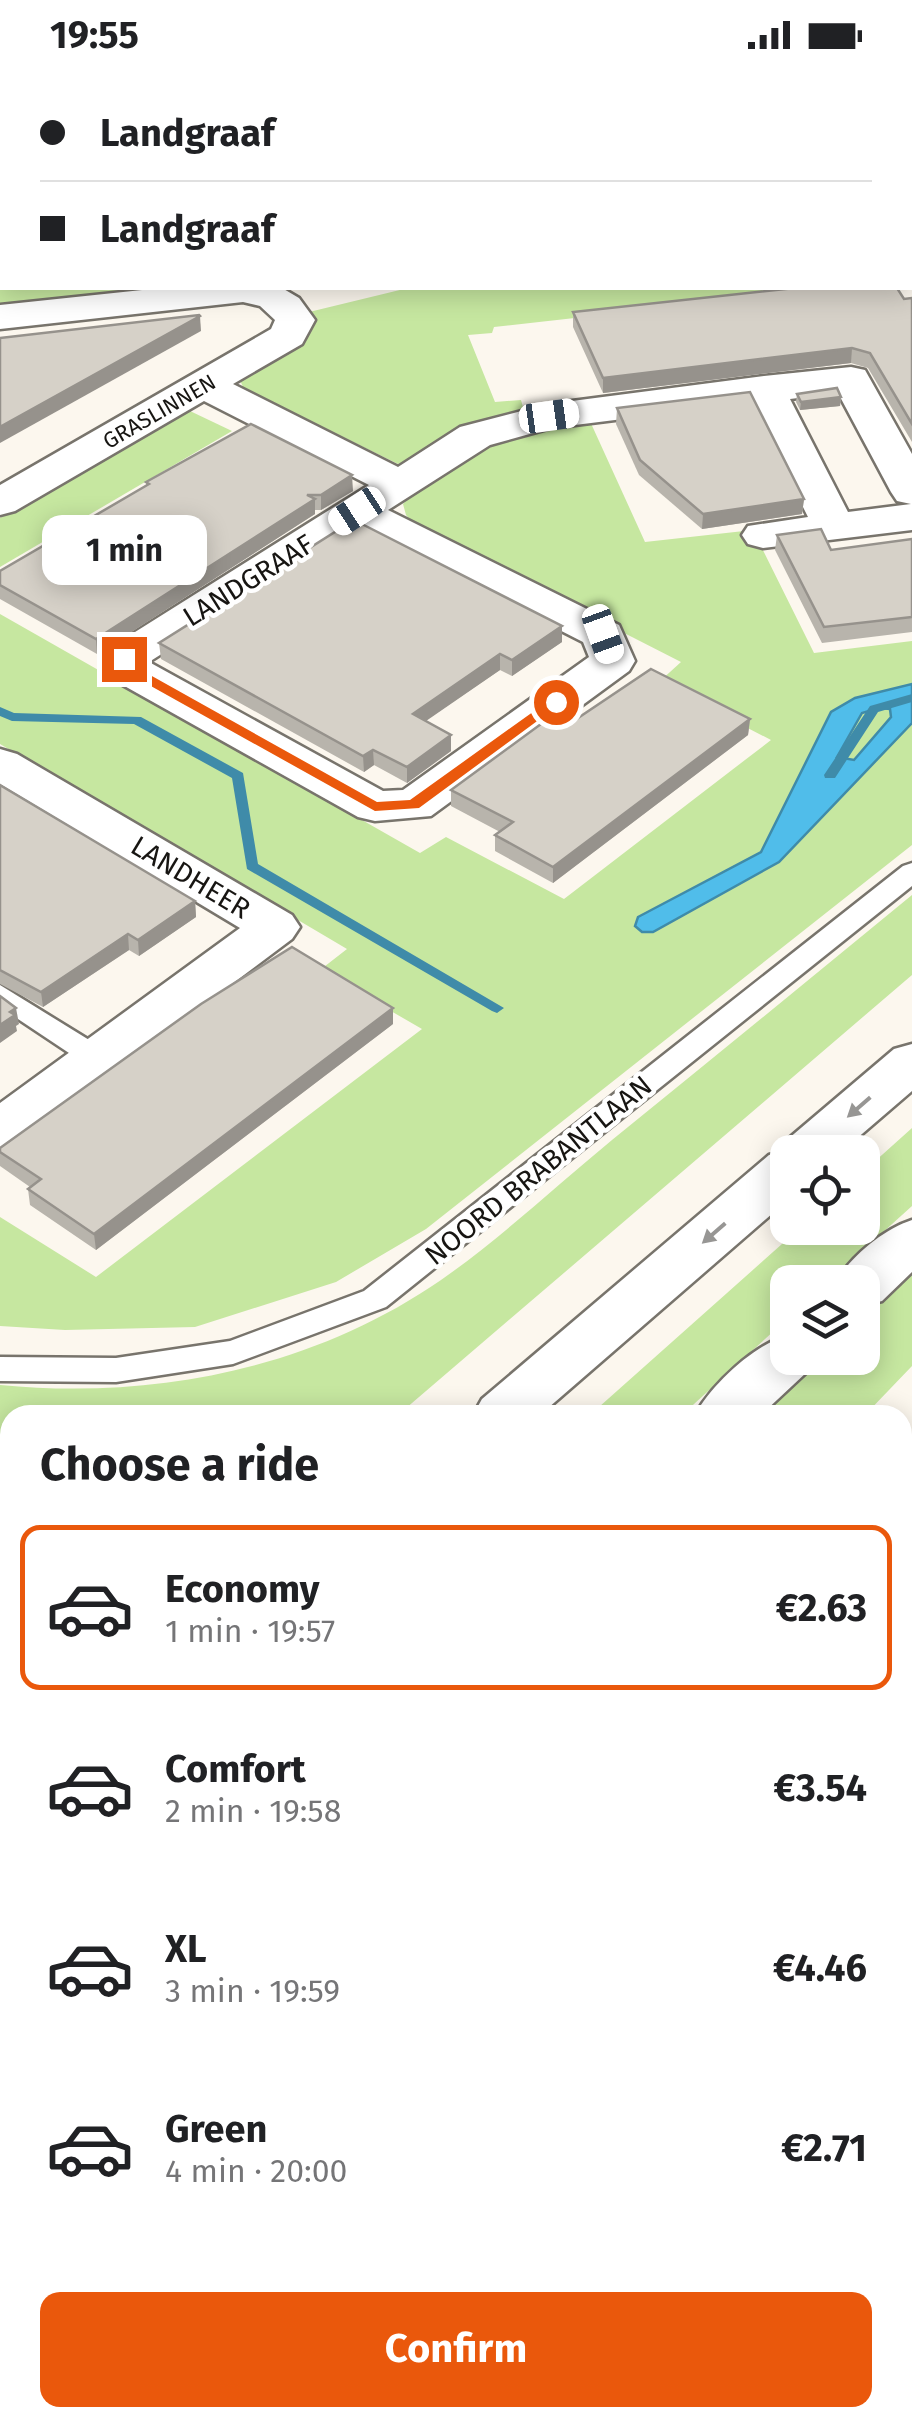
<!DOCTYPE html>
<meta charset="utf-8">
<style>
body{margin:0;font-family:"Fira Sans",sans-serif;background:#f2f2f2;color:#202124;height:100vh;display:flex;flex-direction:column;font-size:38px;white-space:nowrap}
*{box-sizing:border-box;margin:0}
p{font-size:32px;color:#757577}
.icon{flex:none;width:55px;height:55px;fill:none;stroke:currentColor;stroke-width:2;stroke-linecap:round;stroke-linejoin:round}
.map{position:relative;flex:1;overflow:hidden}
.side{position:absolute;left:0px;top:1335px;width:912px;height:1022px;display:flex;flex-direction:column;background:#fff;border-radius:30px 30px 0 0;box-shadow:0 5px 25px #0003}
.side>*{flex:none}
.guide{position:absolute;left:0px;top:0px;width:912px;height:220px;box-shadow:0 5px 25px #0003;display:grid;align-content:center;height:220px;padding:0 40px;background:#fff}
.fabs{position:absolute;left:770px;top:1065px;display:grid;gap:20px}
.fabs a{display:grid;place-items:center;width:110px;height:110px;border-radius:20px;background:#fff;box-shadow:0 5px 25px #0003;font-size:50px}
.end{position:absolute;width:45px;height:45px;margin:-22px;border:12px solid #ea580c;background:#fff;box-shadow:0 0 0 5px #fff}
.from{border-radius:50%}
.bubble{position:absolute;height:70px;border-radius:20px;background:#fff;box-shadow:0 5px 25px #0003;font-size:32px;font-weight:700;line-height:70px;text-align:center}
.car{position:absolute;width:30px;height:60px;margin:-30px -15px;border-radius:12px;box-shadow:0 0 8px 2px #0007;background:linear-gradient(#fff 24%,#345 0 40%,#fff 0 76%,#345 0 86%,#fff 0)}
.guide b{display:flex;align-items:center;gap:35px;height:95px;font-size:38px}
.guide b+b{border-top:2px solid #e0e0e0}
.guide i{width:25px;height:25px;background:#202124}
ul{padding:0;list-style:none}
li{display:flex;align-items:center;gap:30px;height:165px;margin:0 20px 15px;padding:0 20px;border:5px solid transparent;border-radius:20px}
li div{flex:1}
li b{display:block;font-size:38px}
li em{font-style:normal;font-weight:700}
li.on{border-color:#ea580c}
li>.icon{width:90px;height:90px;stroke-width:1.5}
h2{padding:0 40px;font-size:45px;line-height:120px}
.button{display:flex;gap:20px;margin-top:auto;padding:20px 40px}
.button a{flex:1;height:115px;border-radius:20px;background:#ea580c;color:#fff;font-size:40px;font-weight:700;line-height:115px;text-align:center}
.status{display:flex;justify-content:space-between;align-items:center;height:70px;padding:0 50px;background:#fff;direction:ltr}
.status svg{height:28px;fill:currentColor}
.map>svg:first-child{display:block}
.green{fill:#c6e7a0}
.water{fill:#50bdea;stroke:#3f8ba9;stroke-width:2.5;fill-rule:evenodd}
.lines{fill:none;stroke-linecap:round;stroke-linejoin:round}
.stream{fill:#3f8ba9;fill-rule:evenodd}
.service-casing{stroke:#78746c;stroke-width:5}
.minor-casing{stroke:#78746c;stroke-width:5}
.secondary-casing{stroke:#78746c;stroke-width:5}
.service{fill:#fff;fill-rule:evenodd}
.minor{fill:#fff;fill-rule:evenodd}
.secondary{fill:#fff;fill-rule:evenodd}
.wall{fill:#b8b4ac}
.shaded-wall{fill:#96928c}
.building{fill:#d6d1c8;stroke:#96928c;stroke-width:2.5}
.oneway{fill:#979694}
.route{fill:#ea580c}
.labels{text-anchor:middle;stroke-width:9;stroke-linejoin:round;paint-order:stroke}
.far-street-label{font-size:22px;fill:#171512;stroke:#fff}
.street-label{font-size:28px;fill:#171512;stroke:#fff}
</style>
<div class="status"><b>19:55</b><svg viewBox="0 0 49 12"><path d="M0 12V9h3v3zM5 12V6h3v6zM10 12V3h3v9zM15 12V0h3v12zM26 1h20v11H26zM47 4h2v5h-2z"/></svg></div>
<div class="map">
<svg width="912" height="2357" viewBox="0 0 912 2357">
<rect width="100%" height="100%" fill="#fcf7ee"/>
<g class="green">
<path d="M0,210L2,218H174L0,236Z"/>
<path d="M408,218H843L494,257L492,263L468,265L495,332L521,330L524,341L424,387L398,394L244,319L238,306L305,243Z"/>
<path d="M190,341L232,361L0,497V448Z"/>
<path d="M589,349L645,472L753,460L814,583L912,571V614L855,628L831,642L761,782L639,847L779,792L912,653V775L426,1159L336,1212L195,1257L65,1260L0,1256V1147L96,1207L422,959L320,900L347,879L0,674V544L420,783L446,767L564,829L771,670L659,612L681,592L416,457L406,445L403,434L413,423L490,376L531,359Z"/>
<path d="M879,638L891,639V647L854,690L837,686L862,643Z"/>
<path d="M912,825V905L398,1345H10V1408L0,1409V1315C154,1330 312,1299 441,1210C501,1168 556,1116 612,1070C712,989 812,907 912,825Z"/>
<path d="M912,1058V1136L828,1212H788L787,1249L682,1345H590L800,1158H862L863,1102Z"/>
<path d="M912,1194V1296L865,1345H753L814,1288H862L863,1241Z"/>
<path d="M0,1453L10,1466V1616H0Z"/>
<path d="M10,2103V2343L0,2344V2112Z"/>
<path d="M137,2348H499L492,2357H139Z"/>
</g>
<path class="water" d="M912,614V653L779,792L653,862H642L635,856L638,847L761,782L831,642L855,628ZM879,638L890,639L891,647L854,690L837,687L862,643Z"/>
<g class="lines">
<g class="stream">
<path d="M912,624V632L878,642L835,708H825L824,705L870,636Z"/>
<path d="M0,637L14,643L141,647L243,703L258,794L504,938L497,943L492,941L247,799L232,708L134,654L12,651L0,646Z"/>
</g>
<g class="service-casing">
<g id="service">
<path d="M912,793V816L386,1237L233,1294L116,1312L0,1311V1287L116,1288L230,1271L364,1221L903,796Z"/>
<path d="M0,915L107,981L111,988L107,995H87L0,937Z"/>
</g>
</g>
<g class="minor-casing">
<g id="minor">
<path d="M161,218H282L299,228L315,250L302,274L233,314L398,397L460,357L549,334L764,306L851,297L865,300L912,384V460L763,478L748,474L742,465L748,456L808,447L751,333L551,358L490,375L388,440L619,555L635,591L629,601L431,746L375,751L358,747L112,609L102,589L108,579L369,415L204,331L15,441L0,445V415L271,259L275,250L260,236L243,232L0,259V235ZM838,323L891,422L897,431L911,434L848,442L790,329ZM359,458L583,572L589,587L403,720L383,721L149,592Z"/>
<path d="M0,679L17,684L292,845L300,857L292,869L19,1073L0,1079V1033L240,858L0,714Z"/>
</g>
</g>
<g class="secondary-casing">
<g id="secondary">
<path d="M912,73V95L910,96V74Z"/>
<rect x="0" y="167" width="2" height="22"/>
<path d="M912,974V1021L841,1082H788V1130L540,1345H473L482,1329L769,1085L780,1082L788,1069L894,979Z"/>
<path d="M912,1150V1202L882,1231L862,1236V1212H836C851,1186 884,1159 912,1150Z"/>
<path d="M788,1265V1288H816L808,1301L761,1345H695C712,1314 754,1275 788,1265Z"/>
<path d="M10,1644V1749L0,1746V1645Z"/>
<path d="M10,1762V1824L0,1828V1765Z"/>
<path d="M0,1849L10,1853V1915L0,1911Z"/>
<path d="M10,1980V2094L0,2097V1984Z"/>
<path d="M902,2221L912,2225V2298L902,2294Z"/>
<path d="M741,2348H829L833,2357H745Z"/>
</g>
</g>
<use href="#service" class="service"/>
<use href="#minor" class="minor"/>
<use href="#secondary" class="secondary"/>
</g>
<g class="wall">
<path d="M912,228V372L868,298L851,293L603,323L573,257V242Z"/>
<path d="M797,324L841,327L840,336L800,340L796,332Z"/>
<path d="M617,338L804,429L802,444L702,459L639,405L616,354Z"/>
<path d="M146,412L353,421L321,440H315V444L97,584L0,529V501L146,416Z"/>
<path d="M777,465L831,480L912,469V562L822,573L775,480Z"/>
<path d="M562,572L512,606L500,600L425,651L451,665V681L407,713L374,695L364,702L161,589L159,573Z"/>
<path d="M750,649L748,665L553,813L495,781V765L500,762L451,736V720Z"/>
<path d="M0,715L195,831L196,847L139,886L129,880L43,937L0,914Z"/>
<path d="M393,954L96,1180L30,1135L28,1119L30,1117L0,1096V1078Z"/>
<path d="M902,1504L912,1510V1720L902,1714Z"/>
</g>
<g class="shaded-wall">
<rect x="0" y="70" width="2" height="15"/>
<path d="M200,246L201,261L0,373V357Z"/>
<path d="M852,278L851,293L603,323V308Z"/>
<path d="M841,327L840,336L800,340L801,332Z"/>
<path d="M352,405L353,421L321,440V425Z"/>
<path d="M315,429V444L97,584L96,569Z"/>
<path d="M804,429L802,444L702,459L703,444Z"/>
<path d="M562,556V572L512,606V590Z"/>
<path d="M500,584V600L413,660V644Z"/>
<path d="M750,649L748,665L553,813V797Z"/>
<path d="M451,665V681L407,713V697Z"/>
<path d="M373,680L374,695L364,702L363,686Z"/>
<path d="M195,831L196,847L139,886L138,870Z"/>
<path d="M128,864L129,880L43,937L41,922Z"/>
<path d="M16,938L19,954L16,956L17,961L0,973V955L10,942Z"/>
<path d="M393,938V954L96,1180L94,1164Z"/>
</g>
<g class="building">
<path d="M0,0H321L322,2H2V70H0Z"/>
<path d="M795,218H897L904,229L912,228V354L870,283L852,278L603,308L573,242Z"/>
<path d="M199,245L200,246L0,357V268Z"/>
<path d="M837,318L841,327L801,332L797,324Z"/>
<path d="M750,322L804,429L703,444L640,390L617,338Z"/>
<path d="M251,354L352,405L321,425H307L315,429L96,569L0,515V501L149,414L146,412Z"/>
<path d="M354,450L562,556L512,590L500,584L413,644L451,665L407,697L373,680L363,686L159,573Z"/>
<path d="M821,459L831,480L912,469V547L824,557L777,465Z"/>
<path d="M651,599L750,649L553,797L495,765L513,752L451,720L556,643L572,652Z"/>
<path d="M0,715L195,831L138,870L128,864L41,922L0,900Z"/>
<path d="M292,877L393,938L94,1164L28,1119L41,1109L0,1082V1078L201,934Z"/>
<path d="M0,926L16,938L10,942L15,945L0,955Z"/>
<path d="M902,1504L912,1510V1703L906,1698L902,1702Z"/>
</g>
<defs><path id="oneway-solid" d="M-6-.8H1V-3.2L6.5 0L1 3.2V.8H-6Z" transform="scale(2.5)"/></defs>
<g class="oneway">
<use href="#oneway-solid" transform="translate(859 1037) rotate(139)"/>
<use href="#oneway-solid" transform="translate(714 1163) rotate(139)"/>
</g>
<path class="route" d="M124,585L134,596L377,732L410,730L551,629L563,632L419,738L375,741L124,601L117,589Z"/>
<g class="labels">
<g class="far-street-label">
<text transform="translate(159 341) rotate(-30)" y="8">GRASLINNEN</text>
</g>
<g class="street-label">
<text transform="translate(248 510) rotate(-32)" y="10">LANDGRAAF</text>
<text transform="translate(191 807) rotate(31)" y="10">LANDHEER</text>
<text transform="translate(538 1100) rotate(-39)" y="10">NOORD BRABANTLAAN</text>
</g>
</g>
</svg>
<div class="fabs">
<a><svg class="icon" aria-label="locate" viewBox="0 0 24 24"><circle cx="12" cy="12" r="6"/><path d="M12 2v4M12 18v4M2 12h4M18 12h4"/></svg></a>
<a><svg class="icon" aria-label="layers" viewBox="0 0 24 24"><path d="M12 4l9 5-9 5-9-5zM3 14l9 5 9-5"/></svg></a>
</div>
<i class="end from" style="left:556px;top:632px"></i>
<i class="end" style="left:124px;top:589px"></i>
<div class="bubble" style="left:42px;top:445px;width:165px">1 min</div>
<i class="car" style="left:549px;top:346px;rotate:82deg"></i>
<i class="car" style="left:357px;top:441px;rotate:237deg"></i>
<i class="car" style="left:603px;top:564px;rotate:160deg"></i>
<div class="guide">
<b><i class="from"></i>Landgraaf</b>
<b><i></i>Landgraaf</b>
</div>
<section class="side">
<h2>Choose a ride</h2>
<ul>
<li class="on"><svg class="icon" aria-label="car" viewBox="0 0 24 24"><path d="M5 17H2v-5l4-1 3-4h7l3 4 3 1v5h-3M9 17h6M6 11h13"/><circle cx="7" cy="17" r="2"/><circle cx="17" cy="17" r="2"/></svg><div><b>Economy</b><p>1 min · 19:57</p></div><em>€2.63</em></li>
<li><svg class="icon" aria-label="car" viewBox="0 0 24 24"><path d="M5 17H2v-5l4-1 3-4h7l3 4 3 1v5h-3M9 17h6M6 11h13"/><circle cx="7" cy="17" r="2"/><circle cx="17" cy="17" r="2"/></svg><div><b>Comfort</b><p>2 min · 19:58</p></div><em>€3.54</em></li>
<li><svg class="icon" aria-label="car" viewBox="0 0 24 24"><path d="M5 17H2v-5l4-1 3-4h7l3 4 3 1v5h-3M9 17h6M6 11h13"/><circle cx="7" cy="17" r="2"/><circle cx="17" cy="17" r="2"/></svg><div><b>XL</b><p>3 min · 19:59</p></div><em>€4.46</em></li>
<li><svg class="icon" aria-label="car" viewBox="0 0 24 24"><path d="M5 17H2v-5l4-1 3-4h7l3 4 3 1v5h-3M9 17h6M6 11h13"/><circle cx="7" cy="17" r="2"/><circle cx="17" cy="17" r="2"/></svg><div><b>Green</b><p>4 min · 20:00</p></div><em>€2.71</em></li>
</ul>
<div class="button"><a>Confirm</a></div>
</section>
</div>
